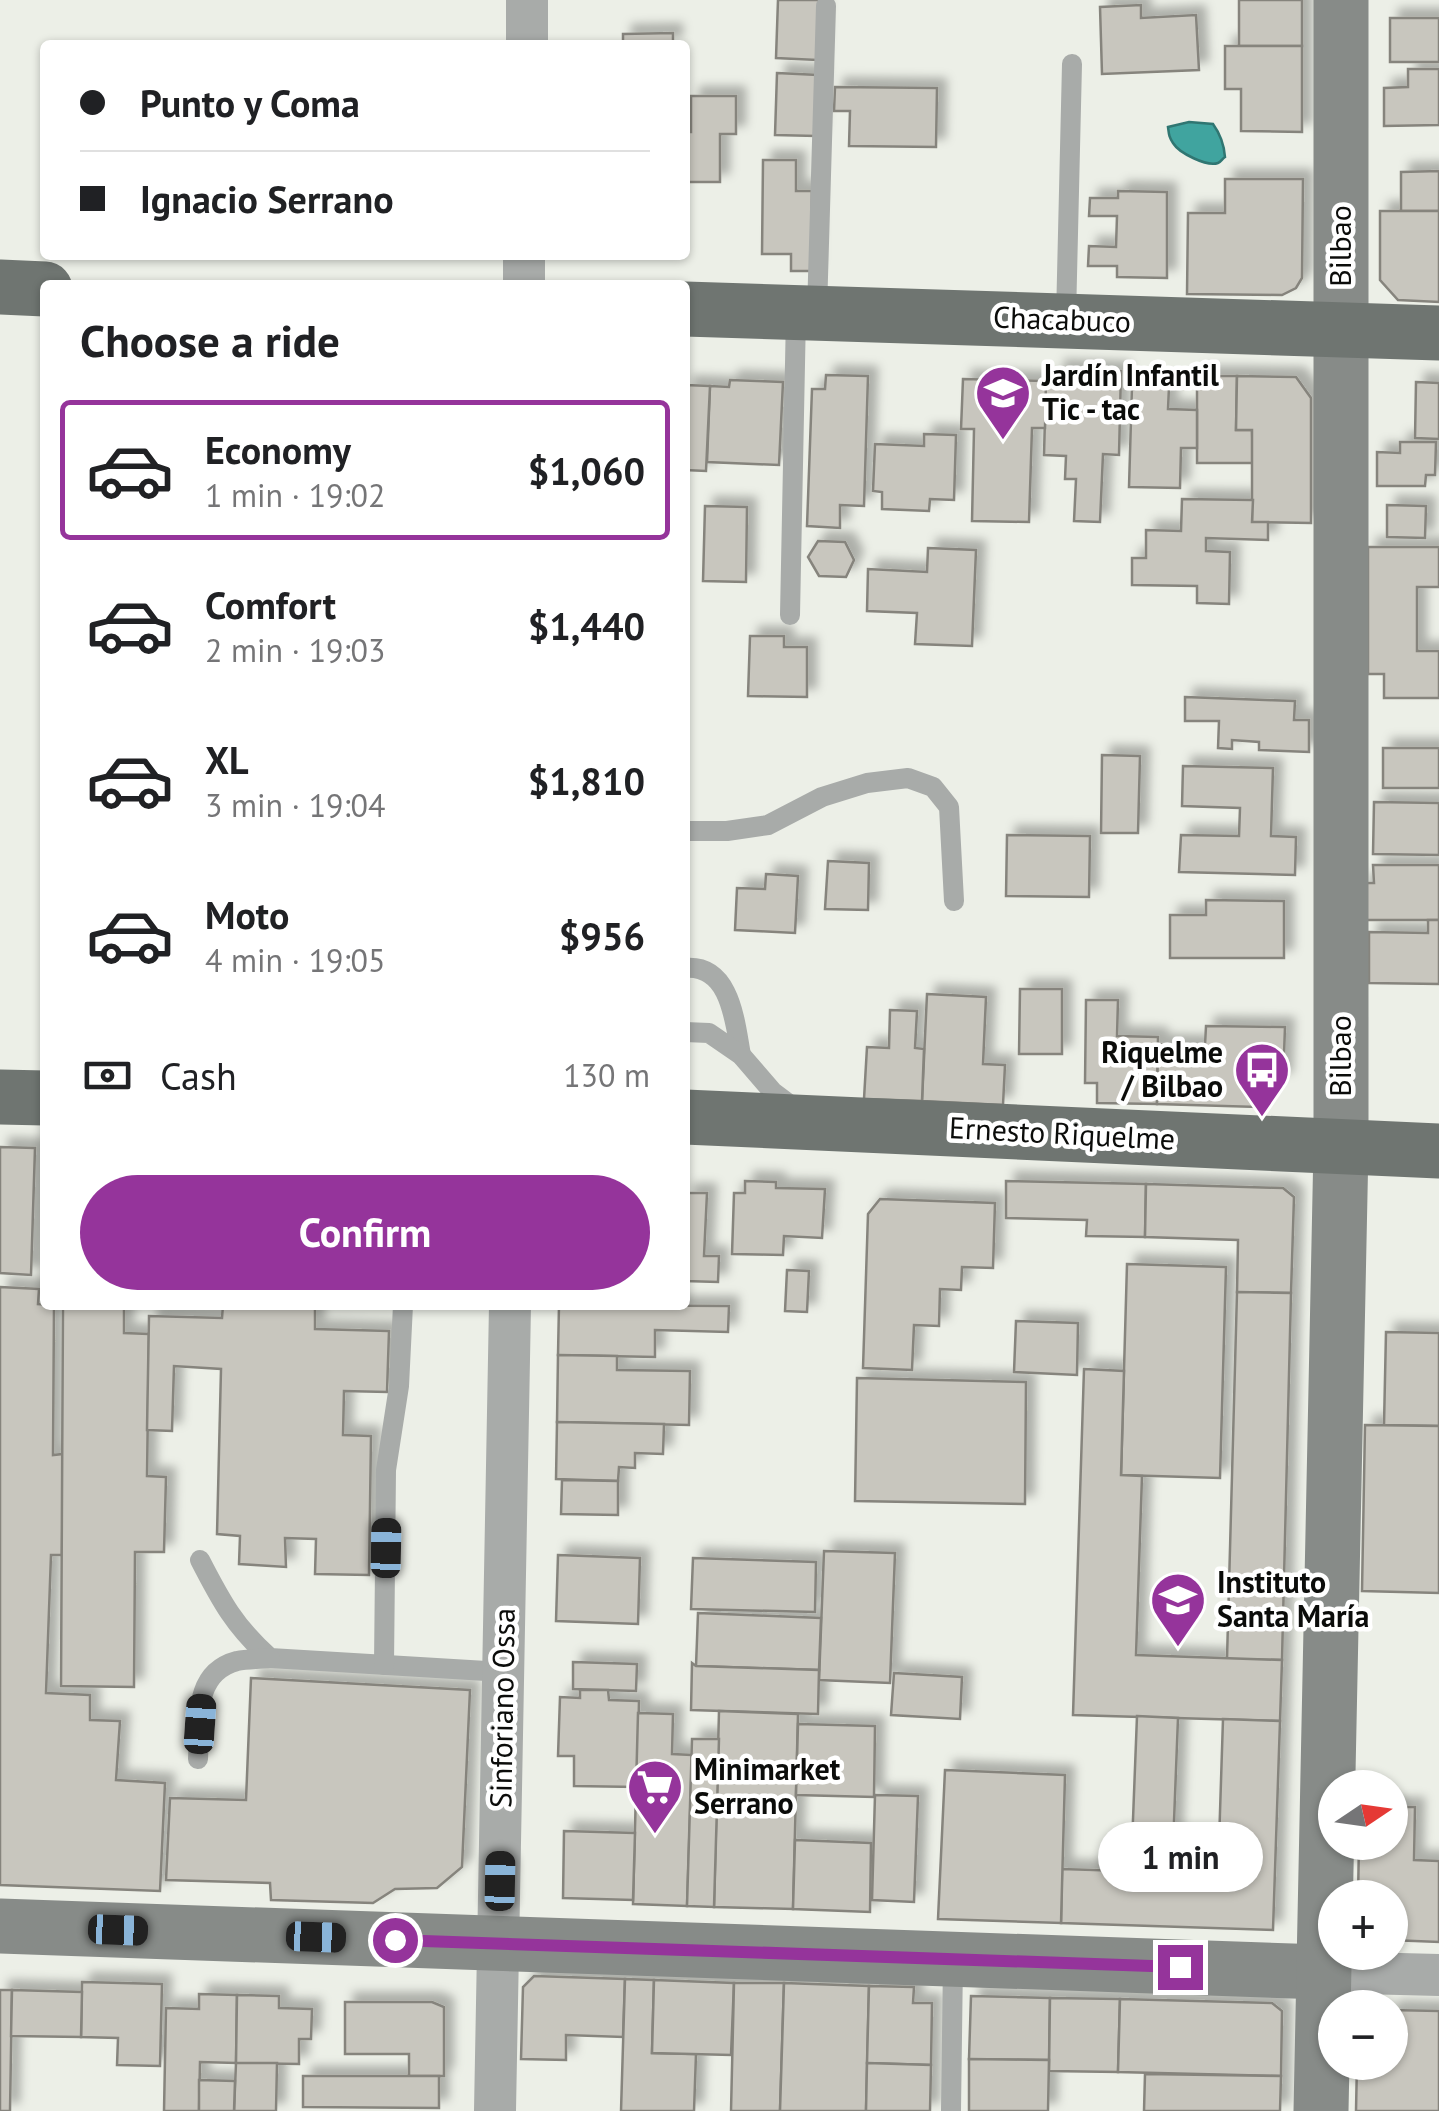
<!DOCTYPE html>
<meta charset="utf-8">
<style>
body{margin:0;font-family:"PT Sans",sans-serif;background:#f2f2f2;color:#202124;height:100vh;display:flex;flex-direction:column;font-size:38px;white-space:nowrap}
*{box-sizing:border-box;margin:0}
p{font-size:32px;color:#757577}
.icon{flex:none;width:55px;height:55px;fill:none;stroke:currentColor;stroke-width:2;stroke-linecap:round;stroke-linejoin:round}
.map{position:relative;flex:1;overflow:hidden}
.details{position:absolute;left:40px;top:280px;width:650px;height:1030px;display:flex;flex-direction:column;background:#fff;border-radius:10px;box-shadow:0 2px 8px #0004}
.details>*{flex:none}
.top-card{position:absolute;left:40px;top:40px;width:650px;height:220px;border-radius:10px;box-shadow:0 2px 8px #0004;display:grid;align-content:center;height:220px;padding:0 40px;background:#fff}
.needle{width:65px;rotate:77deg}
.controls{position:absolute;left:1318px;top:1770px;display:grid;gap:20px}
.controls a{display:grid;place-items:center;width:90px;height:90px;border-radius:50%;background:#fff;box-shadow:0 2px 8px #0004;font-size:50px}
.end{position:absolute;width:45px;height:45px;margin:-22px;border:12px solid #95349b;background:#fff;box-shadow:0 0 0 5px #fff}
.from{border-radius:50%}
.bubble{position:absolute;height:70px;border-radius:35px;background:#fff;box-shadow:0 2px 8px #0004;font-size:32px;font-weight:800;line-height:70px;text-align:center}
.car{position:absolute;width:30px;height:60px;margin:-30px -15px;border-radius:12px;box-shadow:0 0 8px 2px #0007;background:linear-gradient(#222 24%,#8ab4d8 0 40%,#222 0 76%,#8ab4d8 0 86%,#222 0)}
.top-card b{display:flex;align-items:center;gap:35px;height:95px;font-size:38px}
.top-card b+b{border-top:2px solid #e0e0e0}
.top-card i{width:25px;height:25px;background:#202124}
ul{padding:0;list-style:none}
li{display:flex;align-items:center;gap:30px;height:140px;margin:0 20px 15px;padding:0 20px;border:5px solid transparent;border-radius:10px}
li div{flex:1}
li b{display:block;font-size:38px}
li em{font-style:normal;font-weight:800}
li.on{border-color:#95349b}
li>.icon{width:90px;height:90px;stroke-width:1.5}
h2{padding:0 40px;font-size:45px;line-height:120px}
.pay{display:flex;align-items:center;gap:25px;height:110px;padding:0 40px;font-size:38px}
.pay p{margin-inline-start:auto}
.action{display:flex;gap:20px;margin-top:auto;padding:20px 40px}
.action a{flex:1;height:115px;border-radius:60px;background:#95349b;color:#fff;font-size:40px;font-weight:800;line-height:115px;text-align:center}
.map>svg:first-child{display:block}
.water{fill:#40a49f;stroke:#307672;stroke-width:2.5}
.building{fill:#c8c6be;stroke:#86847d;stroke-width:2.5;filter:url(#shadow)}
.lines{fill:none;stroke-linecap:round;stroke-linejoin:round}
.lane{stroke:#a8aba9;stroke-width:20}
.street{stroke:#a8aba9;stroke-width:42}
.secondary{stroke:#878b88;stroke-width:55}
.primary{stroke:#6f7571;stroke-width:55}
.route{stroke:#95349b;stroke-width:12}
.labels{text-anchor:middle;stroke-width:9;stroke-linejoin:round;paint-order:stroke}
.street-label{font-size:30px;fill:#0b0c0a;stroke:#fff}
.poi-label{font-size:30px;font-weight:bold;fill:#0b0c0a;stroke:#fff;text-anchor:start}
</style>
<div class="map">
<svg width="1439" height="2111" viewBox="0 0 1439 2111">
<defs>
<filter id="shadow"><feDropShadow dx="9" dy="-9" stdDeviation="5" flood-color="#0004"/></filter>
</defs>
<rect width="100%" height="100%" fill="#ecefe7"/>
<path class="water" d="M1189,122L1213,124C1221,135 1224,144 1225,157C1222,159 1221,162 1218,163C1207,167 1179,153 1173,143C1169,137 1169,135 1168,127Z"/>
<g class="building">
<path d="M778,0H819L817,60L776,58Z"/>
<rect x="1239" y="0" width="63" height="46"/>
<path d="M1141,5V18L1196,15L1199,70L1102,74L1100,7Z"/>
<rect x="1390" y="18" width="49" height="44"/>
<path d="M673,33V45H623V34Z"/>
<path d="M1225,46H1302V132L1241,131V89H1225Z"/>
<path d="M1408,69H1439V125L1384,126V88L1408,87Z"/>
<path d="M777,73L818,75L816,136L775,135Z"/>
<path d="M835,87L937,88L936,147L849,146L850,111H834Z"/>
<path d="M691,96H736V134H720V182H685V132H691Z"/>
<path d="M763,160H796V191H812L811,271H791V254H762Z"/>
<path d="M1439,171V211H1401V172Z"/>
<path d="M1225,179H1303L1302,278L1296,288L1282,295L1187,294L1188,213H1225Z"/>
<path d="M1118,191L1167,192V278L1117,277V266H1088L1089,246L1116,247L1117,216H1089L1090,198H1118Z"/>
<path d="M1380,211H1439V302L1398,300L1380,280Z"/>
<path d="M1056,369L1121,371L1119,455L1103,454L1100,522L1074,521L1076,479H1065L1066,456L1044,455L1046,381L1056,382Z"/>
<path d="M826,375L868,376L864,506L840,505V528L807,526L812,389H825Z"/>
<path d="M1197,376H1237L1236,430H1252L1253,463H1197Z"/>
<path d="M1237,376L1296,377L1311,398V523L1252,522V430H1236Z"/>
<path d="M963,379L1046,381L1045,428H1032L1029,522L972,521L974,429H961Z"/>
<path d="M730,380L783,382L779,465L707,462L710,386L729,387Z"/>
<path d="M1416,382L1439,383V439L1415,438Z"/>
<path d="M685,385L710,386L706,471L685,470Z"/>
<path d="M1132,386L1169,387L1168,409L1197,410V448H1181L1180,488L1129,487Z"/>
<path d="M924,434L956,435L954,500L930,499L929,511L882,509V492L873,491L875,444L924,446Z"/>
<path d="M1400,442H1436L1435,475H1426L1425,486H1377V452L1400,453Z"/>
<path d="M1182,499L1253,500L1252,522H1268V540L1206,538V551L1230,552L1229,604L1197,603V586L1132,585V558H1146V530L1181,531Z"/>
<path d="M1387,505L1426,506L1425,538L1387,537Z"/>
<path d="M705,506L747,507L746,582L703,581Z"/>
<path d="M818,541L845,542L854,560L846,577L819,576L808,557Z"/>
<path d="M1368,547H1439V587H1417V651H1439V698H1384V674H1368Z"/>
<path d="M928,548L976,550L972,646L915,644L917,613L867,611L868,569L927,572Z"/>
<path d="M750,636H784V647H807V697L748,696Z"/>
<path d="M1185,697L1295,701L1294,720H1309V752L1259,750V742L1232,740V749L1218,748L1219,721H1185Z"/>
<rect x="1383" y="748" width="56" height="40"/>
<path d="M1102,755L1140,756L1138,833H1101Z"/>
<path d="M1183,766L1273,768L1271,836L1296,837L1295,875L1179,872L1181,835L1239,836L1240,808L1182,806Z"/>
<path d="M1374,802L1439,803V855L1373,854Z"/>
<path d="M1007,835L1090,836L1089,897L1006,896Z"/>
<path d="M828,861L869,863L868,910L825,909Z"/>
<path d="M1373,865H1439V920H1362V883H1374Z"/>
<path d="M766,874L798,876L795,933L735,930L737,888L765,889Z"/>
<path d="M1206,900L1284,901V958H1170V915H1206Z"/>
<path d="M1428,920H1439V984L1369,983V932L1428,933Z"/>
<path d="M1020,989H1062V1054H1019Z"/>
<path d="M927,994L986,997L983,1064L1005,1065L1003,1105L922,1101Z"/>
<path d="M1086,1000H1118L1117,1036L1158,1037L1157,1104L1097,1103V1083H1085Z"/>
<path d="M890,1010L917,1011L915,1048L924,1049L922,1101L864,1099L867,1047L889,1048Z"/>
<path d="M1206,1026L1285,1027L1283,1081H1259L1258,1107L1157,1104L1158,1044L1205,1045Z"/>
<path d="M0,1147L35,1148L31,1275L0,1273Z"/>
<path d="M745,1181L776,1182V1188L825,1189L822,1238L784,1236L783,1255L732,1254L734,1193H745Z"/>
<path d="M1006,1181L1146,1184L1145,1237L1086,1236L1087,1220L1006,1218Z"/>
<path d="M1146,1184L1283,1188L1294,1197L1291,1293L1237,1292L1238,1240L1145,1237Z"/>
<path d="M685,1193H707L704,1256H719L718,1282L685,1281Z"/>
<path d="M880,1199L995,1203L993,1268L962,1267L961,1290L940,1289L939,1326L914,1325L912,1370L863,1368L868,1214Z"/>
<path d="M1127,1264L1226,1267L1220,1478L1121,1475Z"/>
<path d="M787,1270L809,1271L807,1312L785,1311Z"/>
<path d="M0,1287L39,1289L38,1304L54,1305L53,1455L63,1454L62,1555H51L46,1693L90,1695V1720L120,1721L116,1780L165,1783L160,1891L0,1885Z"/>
<path d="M1237,1292L1291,1293L1282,1660L1227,1659Z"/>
<path d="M63,1305L124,1307V1333L149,1334L147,1476L166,1477L164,1552H135L134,1687L61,1686Z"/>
<path d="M223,1305H315V1329L389,1331L387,1392L344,1391L343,1435L371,1436L369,1575L315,1574L316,1539L285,1538L286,1567L239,1564L240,1536L217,1534L221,1369L174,1366L172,1431L147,1430L149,1316L222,1318Z"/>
<path d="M559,1305L729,1306L728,1332L655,1330V1357L558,1355Z"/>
<path d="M1016,1321L1078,1323L1077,1375L1014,1372Z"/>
<path d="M1386,1332L1439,1333V1426L1384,1425Z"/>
<path d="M558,1355L617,1356V1370L690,1371L689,1425L557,1422Z"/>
<path d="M1084,1369L1124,1371L1121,1475L1142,1476L1136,1655L1282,1660L1280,1721L1073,1715Z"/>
<path d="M857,1378L1026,1382L1025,1504L855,1501Z"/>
<path d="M557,1422L664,1424L663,1454L635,1453V1468L619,1467L618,1481L556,1479Z"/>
<path d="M1365,1425L1439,1426V1593L1362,1591Z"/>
<path d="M562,1480L618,1481V1515L561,1514Z"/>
<path d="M824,1551L895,1553L890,1683L819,1680Z"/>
<path d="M558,1555L640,1558L638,1624L556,1621Z"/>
<path d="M693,1558L816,1562L815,1612L691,1609Z"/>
<path d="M698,1613L821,1618L819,1670L696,1666Z"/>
<path d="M573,1662L637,1664L636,1691L573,1689Z"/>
<path d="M692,1663L696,1666L819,1670L818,1714L691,1710Z"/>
<path d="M894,1673L962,1677L960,1719L891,1715Z"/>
<path d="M251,1678L470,1690L462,1867L437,1888L395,1889L373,1903L271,1900L270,1883L166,1880L170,1798L246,1800Z"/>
<path d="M580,1690H608L609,1700L639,1701L637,1787L574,1786V1756H558L560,1697L580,1698Z"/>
<path d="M719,1711L798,1714L793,1909L714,1907Z"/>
<path d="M638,1713L673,1714L672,1754L692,1755L687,1906L633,1904Z"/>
<path d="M1137,1716L1178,1718L1172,1873L1131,1871Z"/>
<path d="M1223,1719L1280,1721L1273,1930L1061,1923L1062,1869L1218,1874Z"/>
<path d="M798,1724L875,1726L874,1797L796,1795Z"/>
<path d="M692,1739H719L714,1907L687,1906Z"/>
<path d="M945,1770L1065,1775L1061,1923L938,1919Z"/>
<path d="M875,1795L918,1796L914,1902L872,1900Z"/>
<path d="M1390,1807H1415L1414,1860L1439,1861V1942L1390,1940V1898H1358L1359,1842H1390Z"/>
<path d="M564,1831L635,1833L633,1900L563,1898Z"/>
<path d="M795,1840L871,1843L870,1912L793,1909Z"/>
<path d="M534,1976L625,1979L623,2037L566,2035V2060L521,2059L523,1987Z"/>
<path d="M625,1979L654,1980L652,2053L696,2054L694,2111H621Z"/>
<path d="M654,1980L734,1983L731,2055L652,2053Z"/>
<path d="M82,1982L162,1984L160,2066L117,2065L118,2038L81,2037Z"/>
<path d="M734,1983H784L780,2111H731Z"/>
<path d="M784,1983L869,1986L866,2111H780Z"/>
<path d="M869,1986L914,1987L913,2003H932L931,2065L867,2063Z"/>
<path d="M0,1990H12L10,2111H0Z"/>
<path d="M12,1990L82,1992L81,2037L11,2036Z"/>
<path d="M199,1994L237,1995L236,2063L200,2062L199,2111H164L166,2008L199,2009Z"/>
<path d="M237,1995L279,1996V2008L312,2009L311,2039H299V2064L236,2063Z"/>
<path d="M971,1996L1050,1998L1049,2060L969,2059Z"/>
<path d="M1050,1998L1120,1999L1118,2072L1049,2071Z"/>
<path d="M1120,1999L1272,2003L1282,2011L1281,2076L1118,2072Z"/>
<path d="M345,2002H432L444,2007V2076H409V2054H345Z"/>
<path d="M1390,2010L1439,2011V2111H1356L1357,2062H1390Z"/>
<path d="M969,2059L1049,2060L1048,2111H969Z"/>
<path d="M236,2063H277L276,2111H234Z"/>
<path d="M867,2063L931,2065L930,2111H866Z"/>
<path d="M1145,2074L1281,2076L1280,2111H1144Z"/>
<path d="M303,2076H439V2108L303,2107Z"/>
<path d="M199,2080L235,2081L234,2111H199Z"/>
</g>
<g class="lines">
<g class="lane">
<path d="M817,311L826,6"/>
<path d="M1066,318L1072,64"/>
<path d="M790,615L796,314"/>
<path d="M685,831H727L768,825L822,797L867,783L908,778L933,787L949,807L954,901"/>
<path d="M685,968C731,964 735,1023 741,1055"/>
<path d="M685,1032L709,1033L741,1055L773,1092L797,1110"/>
<path d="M200,1560C221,1601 235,1627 270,1658L503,1672"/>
<path d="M384,1665L386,1470L399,1386L403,1305"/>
<path d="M198,1759C200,1721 192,1673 237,1661C247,1659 259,1659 270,1658"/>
<path d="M951,2111L953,1961"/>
</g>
<g class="street">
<path d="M527,45V0"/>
<path d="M524,285V255"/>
<path d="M1323,1972L1439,1975"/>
<path d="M495,2111L510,1305"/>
</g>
<g class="secondary">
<path d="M0,1926L1323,1972"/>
<path d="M1321,2111L1341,1146V0"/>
</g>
<g class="primary">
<path d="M0,287L45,289"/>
<path d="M685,309L1439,333"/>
<path d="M0,1097L45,1098"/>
<path d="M685,1117L1439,1151"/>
</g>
</g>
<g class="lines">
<path class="route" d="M395,1940L1180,1967"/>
</g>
<defs>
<g id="school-pin" transform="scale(2.875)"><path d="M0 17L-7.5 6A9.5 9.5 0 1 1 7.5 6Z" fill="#95349b" stroke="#fff"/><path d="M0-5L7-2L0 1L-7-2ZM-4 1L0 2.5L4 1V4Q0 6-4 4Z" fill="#fff"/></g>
<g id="bus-pin" transform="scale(2.875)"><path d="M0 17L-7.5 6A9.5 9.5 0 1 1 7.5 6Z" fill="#95349b" stroke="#fff"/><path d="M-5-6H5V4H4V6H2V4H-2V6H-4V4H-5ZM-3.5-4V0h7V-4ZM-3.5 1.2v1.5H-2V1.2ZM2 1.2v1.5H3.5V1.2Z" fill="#fff"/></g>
<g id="supermarket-pin" transform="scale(2.875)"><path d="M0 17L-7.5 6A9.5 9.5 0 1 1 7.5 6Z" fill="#95349b" stroke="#fff"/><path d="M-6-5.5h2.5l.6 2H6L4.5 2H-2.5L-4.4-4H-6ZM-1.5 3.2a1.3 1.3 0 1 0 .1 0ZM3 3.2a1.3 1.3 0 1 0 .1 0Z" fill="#fff"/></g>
</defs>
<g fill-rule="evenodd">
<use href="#school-pin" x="1003" y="393"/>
<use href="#bus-pin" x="1262" y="1070"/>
<use href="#school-pin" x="1178" y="1600"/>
<use href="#supermarket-pin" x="655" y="1787"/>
</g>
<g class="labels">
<g class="street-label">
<text transform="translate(1341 246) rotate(-90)" y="10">Bilbao</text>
<text transform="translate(1062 320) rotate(2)" y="10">Chacabuco</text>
<text transform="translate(1341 1056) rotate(-90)" y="10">Bilbao</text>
<text transform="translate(1062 1134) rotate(3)" y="10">Ernesto Riquelme</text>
<text transform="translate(503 1708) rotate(-89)" y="10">Sinforiano Ossa</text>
</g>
<g class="poi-label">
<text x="1042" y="386">Jardín Infantil<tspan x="1042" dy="34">Tic - tac</tspan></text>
<text x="1223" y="1063" text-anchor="end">Riquelme<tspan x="1223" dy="34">/ Bilbao</tspan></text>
<text x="1217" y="1593">Instituto<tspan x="1217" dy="34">Santa María</tspan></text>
<text x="694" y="1780">Minimarket<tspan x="694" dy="34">Serrano</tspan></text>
</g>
</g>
</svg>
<div class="controls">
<a><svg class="needle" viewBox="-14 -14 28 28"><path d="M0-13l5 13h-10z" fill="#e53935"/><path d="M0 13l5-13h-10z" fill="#757577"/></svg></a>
<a>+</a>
<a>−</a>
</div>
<i class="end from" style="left:395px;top:1940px"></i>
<i class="end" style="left:1180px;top:1967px"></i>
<div class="bubble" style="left:1098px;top:1822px;width:165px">1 min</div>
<i class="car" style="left:386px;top:1548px;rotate:1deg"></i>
<i class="car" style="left:200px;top:1724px;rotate:4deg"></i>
<i class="car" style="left:500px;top:1881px;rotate:1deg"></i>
<i class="car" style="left:118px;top:1930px;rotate:92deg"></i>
<i class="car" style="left:316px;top:1937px;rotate:92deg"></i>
<div class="top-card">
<b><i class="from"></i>Punto y Coma</b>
<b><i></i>Ignacio Serrano</b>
</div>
<section class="details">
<h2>Choose a ride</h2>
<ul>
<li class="on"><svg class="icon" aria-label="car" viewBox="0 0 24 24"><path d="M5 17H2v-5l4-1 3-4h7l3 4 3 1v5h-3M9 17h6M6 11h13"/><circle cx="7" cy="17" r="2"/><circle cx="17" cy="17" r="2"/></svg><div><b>Economy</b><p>1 min · 19:02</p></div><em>$1,060</em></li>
<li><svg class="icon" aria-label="car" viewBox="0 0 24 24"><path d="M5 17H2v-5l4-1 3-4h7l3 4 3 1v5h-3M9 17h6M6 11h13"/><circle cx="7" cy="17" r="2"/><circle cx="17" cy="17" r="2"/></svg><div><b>Comfort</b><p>2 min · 19:03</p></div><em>$1,440</em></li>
<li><svg class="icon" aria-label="car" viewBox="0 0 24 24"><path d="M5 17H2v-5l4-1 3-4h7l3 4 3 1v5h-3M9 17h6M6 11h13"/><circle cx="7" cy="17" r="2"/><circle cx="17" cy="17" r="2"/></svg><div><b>XL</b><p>3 min · 19:04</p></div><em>$1,810</em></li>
<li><svg class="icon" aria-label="car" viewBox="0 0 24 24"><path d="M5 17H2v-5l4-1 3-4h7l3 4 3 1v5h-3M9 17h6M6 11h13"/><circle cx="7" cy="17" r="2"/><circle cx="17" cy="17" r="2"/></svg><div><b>Moto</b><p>4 min · 19:05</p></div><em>$956</em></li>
</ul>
<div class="pay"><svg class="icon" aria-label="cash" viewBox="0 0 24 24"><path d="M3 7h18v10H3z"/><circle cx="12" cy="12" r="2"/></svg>Cash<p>130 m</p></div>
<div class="action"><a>Confirm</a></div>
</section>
</div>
